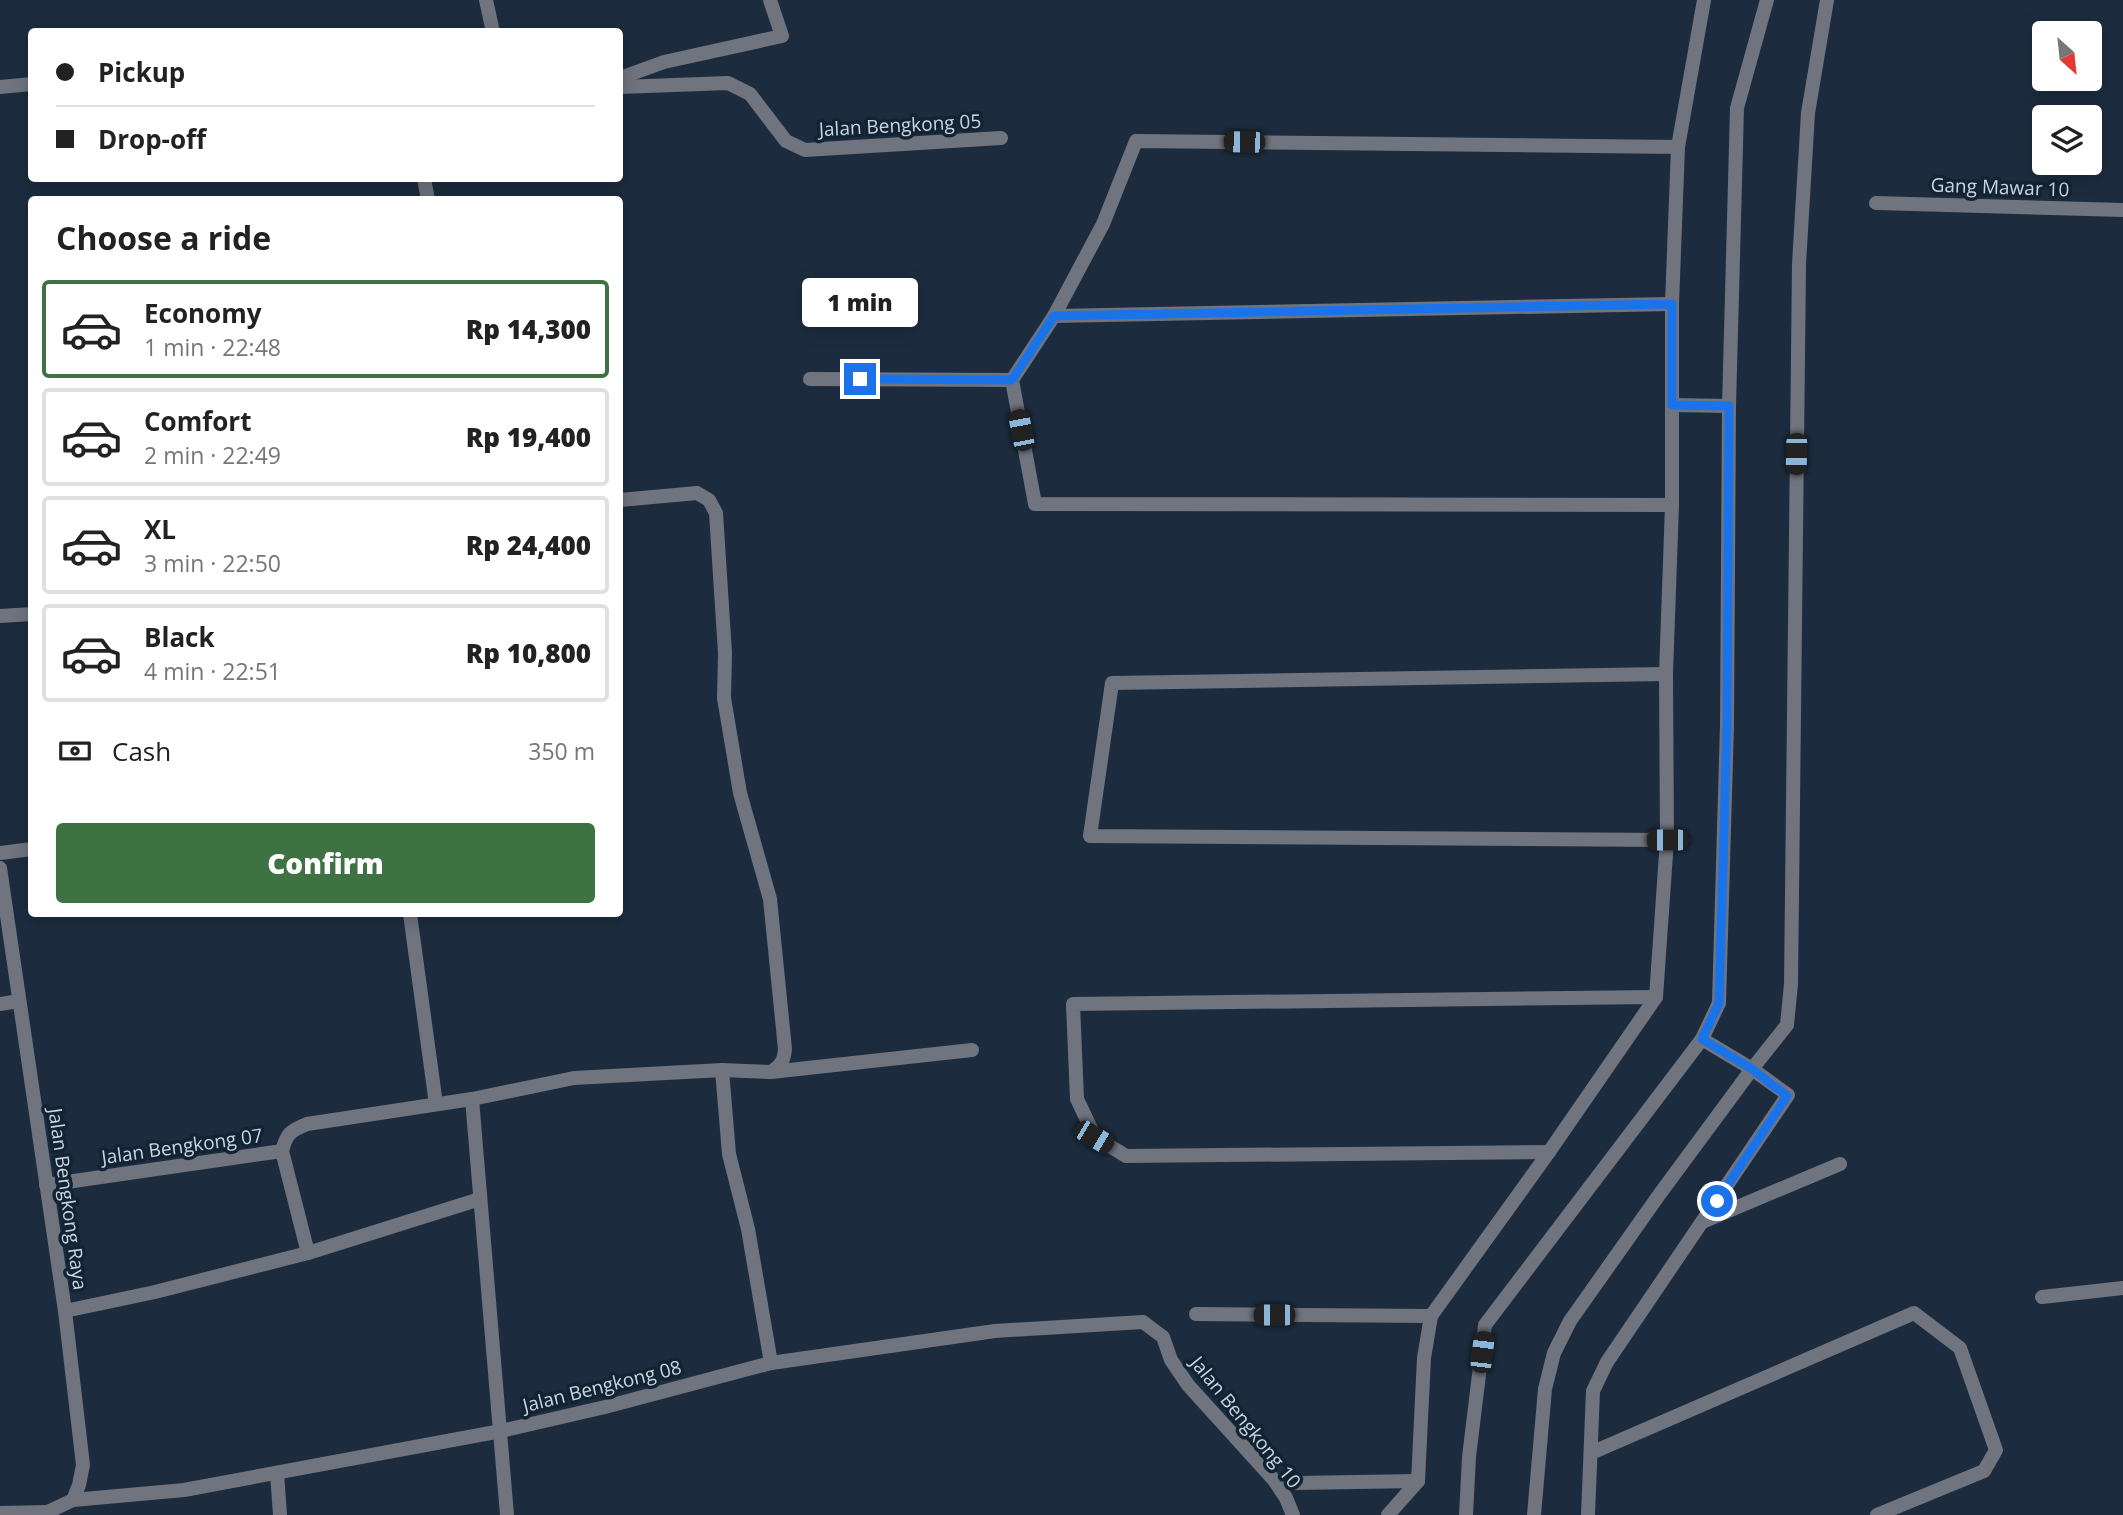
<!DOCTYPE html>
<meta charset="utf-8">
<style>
body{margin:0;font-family:"Open Sans",sans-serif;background:#f2f2f2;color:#222;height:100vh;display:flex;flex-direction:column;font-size:26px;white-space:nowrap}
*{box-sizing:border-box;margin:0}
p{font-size:23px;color:#767676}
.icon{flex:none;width:38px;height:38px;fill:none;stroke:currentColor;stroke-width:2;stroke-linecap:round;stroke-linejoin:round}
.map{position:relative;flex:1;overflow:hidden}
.details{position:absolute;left:28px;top:196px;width:595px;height:721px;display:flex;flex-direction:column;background:#fff;border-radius:7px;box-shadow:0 4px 18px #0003}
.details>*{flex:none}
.guide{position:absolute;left:28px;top:28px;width:595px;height:154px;border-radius:7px;box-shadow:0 4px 18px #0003;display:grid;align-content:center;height:154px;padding:0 28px;background:#fff}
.needle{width:46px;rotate:153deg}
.fabs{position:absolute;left:2032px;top:21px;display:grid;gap:14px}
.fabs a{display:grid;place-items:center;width:70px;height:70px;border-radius:7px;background:#fff;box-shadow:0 4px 18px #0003;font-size:35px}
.end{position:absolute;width:32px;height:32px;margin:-16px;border:9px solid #1a73e8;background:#fff;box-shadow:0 0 0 4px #fff}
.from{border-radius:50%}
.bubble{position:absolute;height:49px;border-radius:7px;background:#fff;box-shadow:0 4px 18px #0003;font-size:23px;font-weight:800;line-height:49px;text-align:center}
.car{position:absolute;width:21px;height:42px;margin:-21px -10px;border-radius:9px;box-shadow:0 0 5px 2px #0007;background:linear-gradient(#222 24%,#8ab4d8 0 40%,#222 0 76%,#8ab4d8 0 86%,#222 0)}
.guide b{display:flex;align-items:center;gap:24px;height:66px;font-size:26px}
.guide b+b{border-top:2px solid #e0e0e0}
.guide i{width:18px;height:18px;background:#222}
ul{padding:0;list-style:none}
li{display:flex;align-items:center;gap:21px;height:98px;margin:0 14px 10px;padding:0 14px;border:4px solid #e0e0e0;border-radius:7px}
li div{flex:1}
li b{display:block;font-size:26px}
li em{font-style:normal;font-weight:800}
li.current{border-color:#3f7242}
li>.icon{width:63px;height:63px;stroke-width:1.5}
h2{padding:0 28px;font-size:32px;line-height:84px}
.pay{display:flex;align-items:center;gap:18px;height:77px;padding:0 28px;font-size:26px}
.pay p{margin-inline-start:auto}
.cta{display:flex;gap:14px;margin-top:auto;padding:14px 28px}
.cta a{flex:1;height:80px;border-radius:7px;background:#3f7242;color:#fff;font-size:28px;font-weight:800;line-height:80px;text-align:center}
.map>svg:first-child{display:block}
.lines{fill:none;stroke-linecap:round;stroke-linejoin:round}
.service{stroke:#70747f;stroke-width:14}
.minor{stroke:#70747f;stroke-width:14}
.tertiary{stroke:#70747f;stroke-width:14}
.route{stroke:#1a73e8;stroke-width:9}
.labels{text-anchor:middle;stroke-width:7;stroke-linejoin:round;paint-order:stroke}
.street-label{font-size:19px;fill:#cbd5e0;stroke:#122333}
</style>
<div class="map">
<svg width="2123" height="1515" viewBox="0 0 2123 1515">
<rect width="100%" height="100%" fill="#1c2c3e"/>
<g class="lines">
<path class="service" d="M2042,1297L2123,1288"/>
<g class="minor">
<path d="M486,0L493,32"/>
<path d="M620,78L664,62L782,36L770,0"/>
<path d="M0,87L32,84"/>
<path d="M620,87L728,83L750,94L786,141L805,150L1001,138"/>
<path d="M424,178L428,200"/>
<path d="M1876,203L2123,210"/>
<path d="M1672,304L1054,316L1012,380L1035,504L1672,505"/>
<path d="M1054,316L1103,224L1136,141L1678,147"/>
<path d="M810,379L1012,380"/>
<path d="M1672,405L1729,406"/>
<path d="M620,500L697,493L709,500L716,513L725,653L724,698L740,793L770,899L785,1049C784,1061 781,1065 771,1072"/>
<path d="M0,616L32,614"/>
<path d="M1666,674L1112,683L1090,836L1667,840"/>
<path d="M0,853L32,849"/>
<path d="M410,914L436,1104"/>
<path d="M0,1004L19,1001"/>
<path d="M722,1070L729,1154L748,1229L771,1363"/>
<path d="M472,1099L507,1515"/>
<path d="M1549,1152L1126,1156L1095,1137L1077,1099L1073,1004L1656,997"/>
<path d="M46,1185L282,1151"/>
<path d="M1702,1222L1840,1164"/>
<path d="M308,1253L480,1199"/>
<path d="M65,1311L155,1292L308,1253L282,1151C287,1133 290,1131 307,1124L472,1099L574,1078L722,1070L771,1072L972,1050"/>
<path d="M1196,1314L1431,1316L1549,1152L1656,997L1667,840L1666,674L1672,505V304L1678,147L1704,0"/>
<path d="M1591,1453L1914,1313L1960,1348L1996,1450L1984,1471L1877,1515"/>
<path d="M277,1473L280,1515"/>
<path d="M1296,1483L1418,1481"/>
<path d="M73,1500L184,1490L501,1431L605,1407L771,1363L995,1331L1143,1322L1163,1337L1171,1360L1188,1385L1274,1480L1286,1498L1293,1515"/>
<path d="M0,1513L47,1512"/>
<path d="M1388,1515L1418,1481L1424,1358L1431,1316"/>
<path d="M1466,1515L1469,1457L1485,1325L1702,1039L1719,1003L1727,725L1729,406L1737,108L1767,0"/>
<path d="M1534,1515L1545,1389L1554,1353L1570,1321L1659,1195L1752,1069L1787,1025L1791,984L1799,264L1808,113L1827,0"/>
<path d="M1588,1515L1593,1391L1607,1362L1788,1095L1752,1069L1702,1039"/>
</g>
<path class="tertiary" d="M0,868L65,1311L83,1465L79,1485L73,1500L41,1515"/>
</g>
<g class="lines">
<path class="route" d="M860,379L1012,380L1054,316L1672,304V405L1729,406L1727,725L1719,1003L1702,1039L1752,1069L1787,1096L1717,1201"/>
</g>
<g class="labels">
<g class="street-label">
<text transform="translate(900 125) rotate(-3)" y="7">Jalan Bengkong 05</text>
<text transform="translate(2000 187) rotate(2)" y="7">Gang Mawar 10</text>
<text transform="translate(182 1146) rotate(-8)" y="7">Jalan Bengkong 07</text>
<text transform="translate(68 1199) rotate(82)" y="7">Jalan Bengkong Raya</text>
<text transform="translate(602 1386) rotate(-14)" y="7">Jalan Bengkong 08</text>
<text transform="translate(1246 1422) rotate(51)" y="7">Jalan Bengkong 10</text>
</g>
</g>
</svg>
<div class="fabs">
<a><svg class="needle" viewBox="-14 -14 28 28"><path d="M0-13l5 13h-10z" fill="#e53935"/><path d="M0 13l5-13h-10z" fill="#767676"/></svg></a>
<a><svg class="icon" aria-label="layers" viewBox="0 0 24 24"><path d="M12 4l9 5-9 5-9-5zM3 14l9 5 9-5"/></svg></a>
</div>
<i class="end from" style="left:1717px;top:1201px"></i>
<i class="end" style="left:860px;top:379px"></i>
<div class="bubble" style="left:802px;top:278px;width:116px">1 min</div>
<i class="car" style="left:1244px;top:142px;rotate:271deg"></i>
<i class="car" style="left:1021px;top:430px;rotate:349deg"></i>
<i class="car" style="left:1796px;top:454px;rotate:181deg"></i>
<i class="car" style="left:1667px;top:840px;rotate:270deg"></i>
<i class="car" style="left:1094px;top:1137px;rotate:121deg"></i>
<i class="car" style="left:1274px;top:1315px;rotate:270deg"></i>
<i class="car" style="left:1482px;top:1352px;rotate:7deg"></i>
<div class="guide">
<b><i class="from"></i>Pickup</b>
<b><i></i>Drop-off</b>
</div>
<section class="details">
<h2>Choose a ride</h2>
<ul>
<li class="current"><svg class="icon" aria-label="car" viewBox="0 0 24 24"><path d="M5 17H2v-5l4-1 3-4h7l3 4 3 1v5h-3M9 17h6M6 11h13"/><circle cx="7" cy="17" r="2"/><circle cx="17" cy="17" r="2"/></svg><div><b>Economy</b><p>1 min · 22:48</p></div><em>Rp 14,300</em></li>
<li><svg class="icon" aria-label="car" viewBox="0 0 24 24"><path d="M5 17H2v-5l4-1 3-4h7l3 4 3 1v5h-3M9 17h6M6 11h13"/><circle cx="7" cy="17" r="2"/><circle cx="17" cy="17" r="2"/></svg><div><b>Comfort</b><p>2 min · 22:49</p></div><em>Rp 19,400</em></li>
<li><svg class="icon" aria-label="car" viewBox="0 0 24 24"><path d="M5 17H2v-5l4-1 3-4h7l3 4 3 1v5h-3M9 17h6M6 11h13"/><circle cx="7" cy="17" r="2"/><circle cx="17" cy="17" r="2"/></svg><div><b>XL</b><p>3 min · 22:50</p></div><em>Rp 24,400</em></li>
<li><svg class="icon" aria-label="car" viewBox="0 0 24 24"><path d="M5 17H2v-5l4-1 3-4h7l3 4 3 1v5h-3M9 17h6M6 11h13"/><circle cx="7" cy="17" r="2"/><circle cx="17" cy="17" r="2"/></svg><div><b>Black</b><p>4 min · 22:51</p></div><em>Rp 10,800</em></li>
</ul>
<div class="pay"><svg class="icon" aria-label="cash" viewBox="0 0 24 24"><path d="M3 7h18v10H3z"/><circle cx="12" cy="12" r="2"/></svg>Cash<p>350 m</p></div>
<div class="cta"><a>Confirm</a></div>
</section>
</div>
